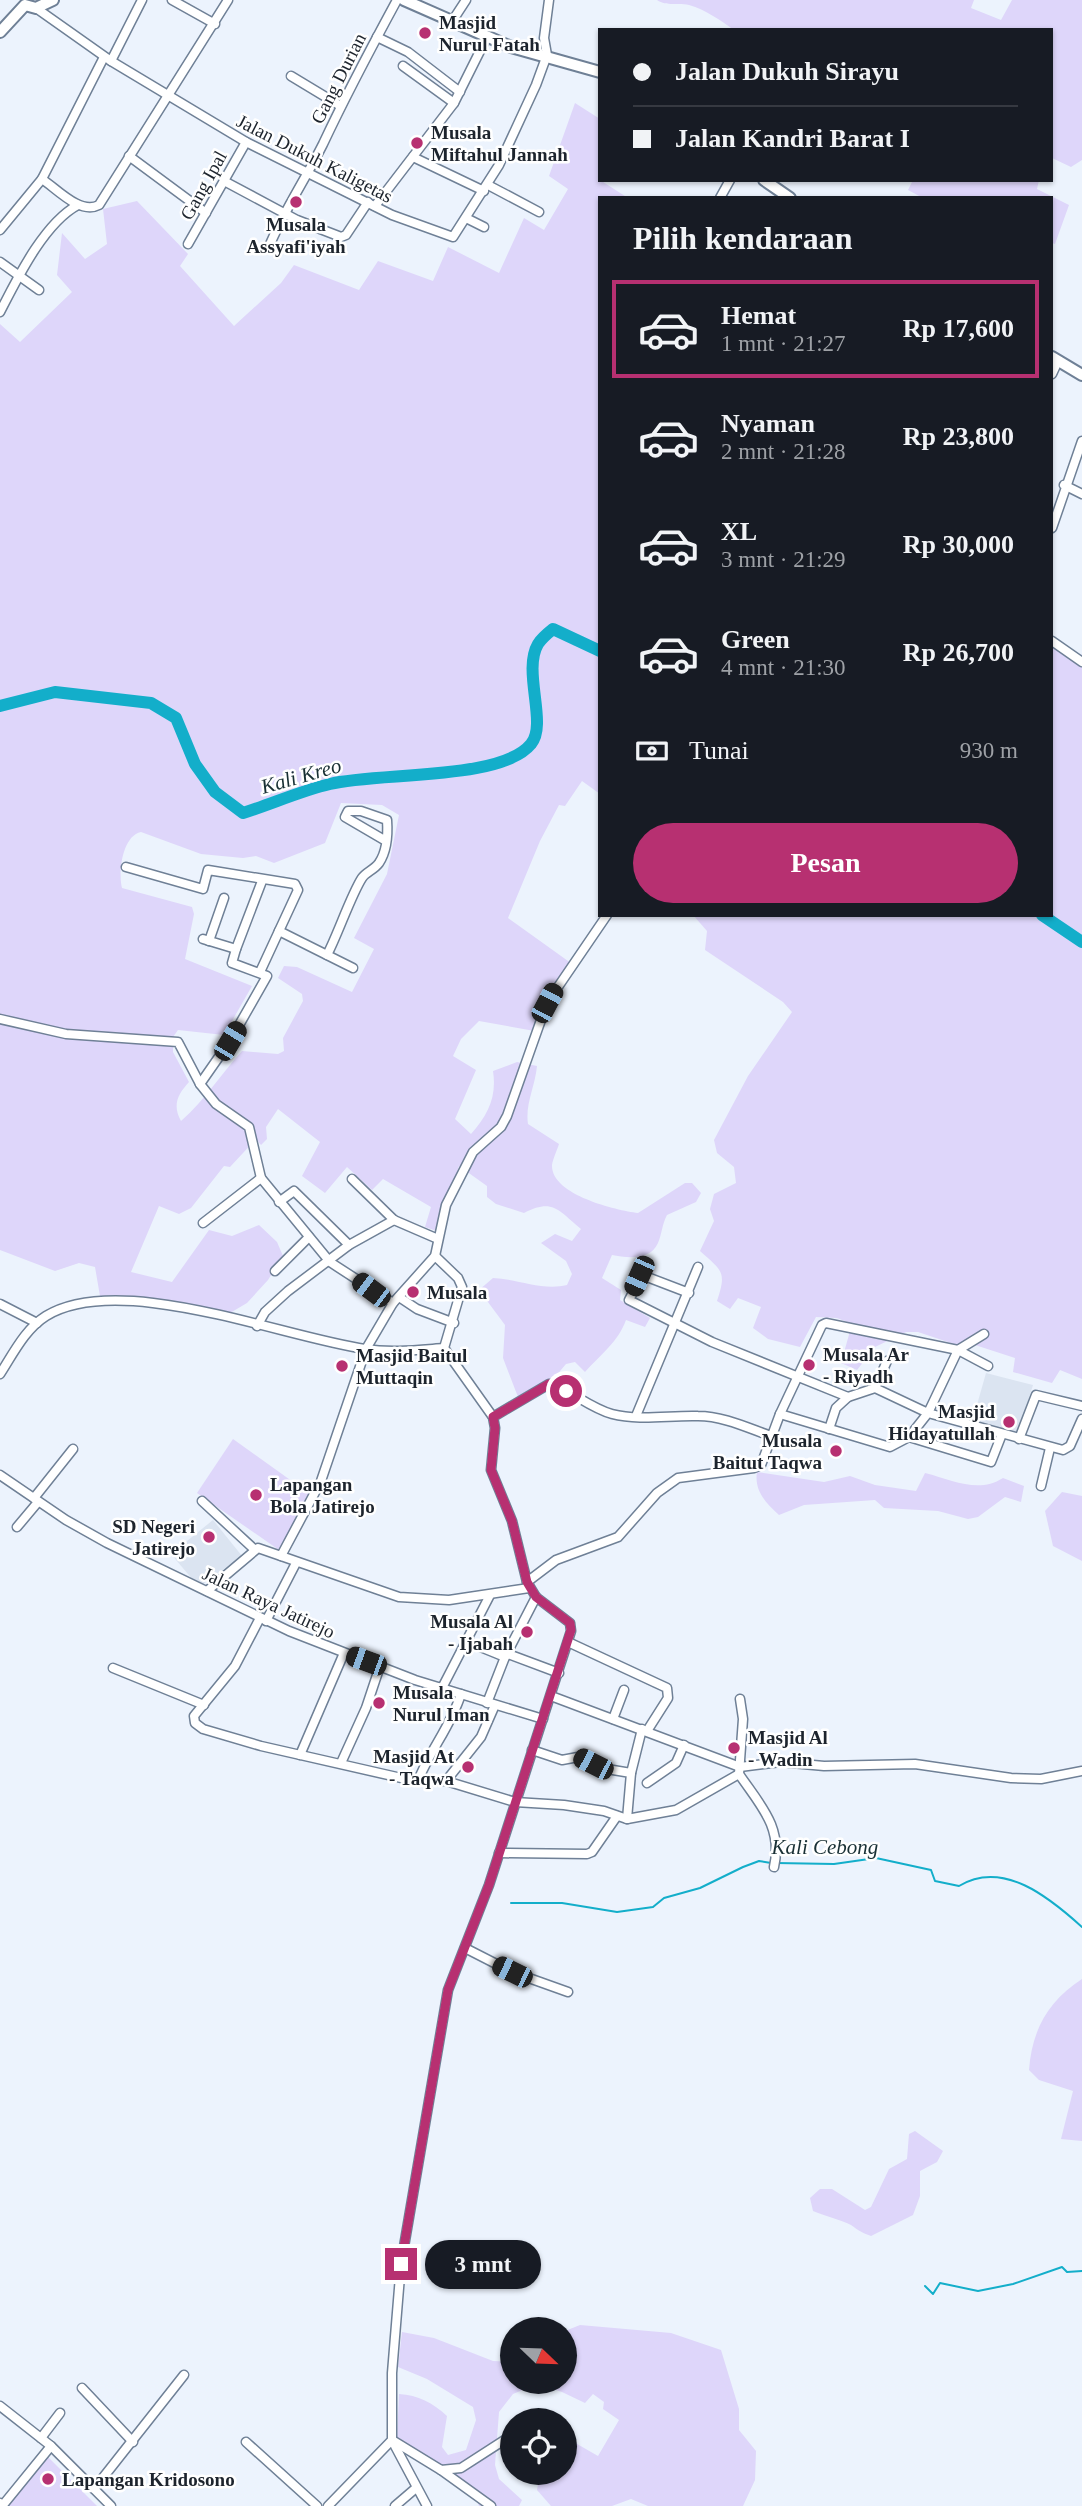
<!DOCTYPE html>
<html lang="id">
<meta charset="utf-8">
<style>
body{margin:0;font-family:"Times New Roman",serif;background:#20242c;color:#f1f3f6;height:100vh;display:flex;flex-direction:column;font-size:26px;white-space:nowrap}
*{box-sizing:border-box;margin:0}
p{font-size:23px;color:#9ea1a6}
.icon{flex:none;width:38px;height:38px;fill:none;stroke:currentColor;stroke-width:2;stroke-linecap:round;stroke-linejoin:round}
.map{position:relative;flex:1;overflow:hidden}
.panel{position:absolute;left:598px;top:196px;width:455px;height:721px;display:flex;flex-direction:column;background:#171b24;border-radius:0px;box-shadow:0 2px 5px #0004}
.panel>*{flex:none}
.banner{position:absolute;left:598px;top:28px;width:455px;height:154px;border-radius:0px;box-shadow:0 2px 5px #0004;display:grid;align-content:center;height:154px;padding:0 35px;background:#171b24}
.needle{width:46px;rotate:113deg}
.controls{position:absolute;left:500px;top:2317px;display:grid;gap:14px}
.controls a{display:grid;place-items:center;width:77px;height:77px;border-radius:50%;background:#171b24;box-shadow:0 2px 5px #0004;font-size:35px}
.end{position:absolute;width:32px;height:32px;margin:-16px;border:9px solid #b73071;background:#fff;box-shadow:0 0 0 4px #fff}
.from{border-radius:50%}
.bubble{position:absolute;height:49px;border-radius:24px;background:#171b24;box-shadow:0 2px 5px #0004;font-size:23px;font-weight:700;line-height:49px;text-align:center}
.car{position:absolute;width:21px;height:42px;margin:-21px -10px;border-radius:9px;box-shadow:0 0 5px 2px #0007;background:linear-gradient(#222 24%,#8ab4d8 0 40%,#222 0 76%,#8ab4d8 0 86%,#222 0)}
.banner b{display:flex;align-items:center;gap:24px;height:66px;font-size:26px}
.banner b+b{border-top:2px solid #363941}
.banner i{width:18px;height:18px;background:#f1f3f6}
ul{padding:0;list-style:none}
li{display:flex;align-items:center;gap:21px;height:98px;margin:0 14px 10px;padding:0 21px;border:4px solid transparent;border-radius:0px}
li div{flex:1}
li b{display:block;font-size:26px}
li em{font-style:normal;font-weight:700}
li.active{border-color:#b73071}
li>.icon{width:63px;height:63px;stroke-width:1.5}
h2{padding:0 35px;font-size:32px;line-height:84px}
.pay{display:flex;align-items:center;gap:18px;height:77px;padding:0 35px;font-size:26px}
.pay p{margin-inline-start:auto}
.cta{display:flex;gap:14px;margin-top:auto;padding:14px 35px}
.cta a{flex:1;height:80px;border-radius:42px;background:#b73071;color:#fff;font-size:28px;font-weight:700;line-height:80px;text-align:center}
.map>svg:first-child{display:block}
.built{fill:#dbe4f1}
.green{fill:#ded6fa;fill-rule:evenodd}
.lines{fill:none;stroke-linecap:round;stroke-linejoin:round}
.stream{stroke:#13aeca;stroke-width:2}
.river{stroke:#13aeca;stroke-width:12}
.minor-casing{stroke:#6f8096;stroke-width:11}
.secondary-casing{stroke:#6f8096;stroke-width:14}
.minor{stroke:#fff;stroke-width:8}
.secondary{stroke:#fff;stroke-width:10}
.route{stroke:#b73071;stroke-width:9}
.poi-dot{fill:#b73071;stroke:#fff;stroke-width:2.5}
.labels{text-anchor:middle;stroke-width:5;stroke-linejoin:round;paint-order:stroke}
.poi-label{font-size:19px;font-weight:bold;fill:#1d242d;stroke:#fff;text-anchor:start}
.street-label{font-size:19px;fill:#1d242d;stroke:#fff}
.water-label{font-size:21px;font-style:italic;fill:#193035;stroke:#fff}
</style>
<div class="map">
<svg width="1082" height="2506" viewBox="0 0 1082 2506">
<rect width="100%" height="100%" fill="#ecf3fd"/>
<g class="built">
<path d="M986,1373L1033,1385L1017,1437L971,1426Z"/>
<path d="M213,1520L242,1556L199,1587L171,1554Z"/>
</g>
<g class="green">
<path d="M657,0H974L971,8L1001,20L1012,0H1082V160L1071,167L1052,158V30H734C720,20 706,10 689,5C678,2 667,7 657,0Z"/>
<path d="M575,103L600,119V180L628,198H600V794L582,781L565,806L559,805L540,841L508,918L575,966L549,1010L540,1032L479,1021L461,1039L453,1056L476,1070L455,1119L471,1134C488,1115 497,1097 493,1071L517,1062L537,1066C535,1087 525,1104 528,1124L559,1144C557,1150 553,1159 552,1165C551,1195 616,1210 638,1213L685,1183H692L701,1193L696,1202L667,1215C662,1224 662,1234 658,1243C650,1261 627,1258 612,1255L602,1278L621,1290L620,1300L650,1318L645,1327L626,1320C618,1342 601,1354 585,1372L575,1362L566,1364L555,1377L556,1384C543,1379 529,1390 518,1397L503,1358L505,1325L479,1290L493,1278C518,1279 542,1291 567,1285L572,1274L566,1261L541,1243L555,1234L572,1241L581,1229C558,1210 553,1198 524,1213L496,1204L487,1197V1186L459,1166L437,1231L425,1227L431,1207L383,1179L372,1190L347,1167L325,1193L302,1176L320,1142L278,1109L266,1127L267,1139L261,1145L256,1139L230,1167L224,1166L191,1208L179,1214L159,1206L131,1272L172,1282L209,1230L232,1236L259,1225L277,1242L283,1256L268,1280L247,1303L225,1316L168,1303L101,1302L95,1267L79,1263L55,1271L0,1250V324L20,342L72,292L57,275L62,233L85,259L107,244L103,209L137,201L188,254L180,266L234,326L281,283L294,265L359,290L378,261L433,281L448,247L499,273L524,218L544,230L568,189L549,176ZM341,803L382,805L399,815L387,874L354,938L374,949L352,992L297,967L284,966L278,978L302,994L303,1001L283,1038L284,1051L278,1054L242,1051C221,1074 205,1100 181,1121C172,1105 178,1094 189,1082L173,1052V1037L178,1030L224,1035L252,986L185,959L194,914L192,907L122,888C118,873 122,836 141,832L201,854L243,858L256,856L274,863L325,843Z"/>
<path d="M913,180H1039L1037,189L1069,205L1055,244L1052,243V198H923L908,190Z"/>
<path d="M1052,645L1077,661L1082,654V1379L1060,1370L1052,1383L1013,1372L1015,1358L975,1345L954,1344L918,1332H906L875,1347L857,1370L841,1363L852,1324L837,1318L816,1317L800,1347L768,1339L753,1328L761,1307L738,1298L730,1309L717,1301C727,1271 722,1271 700,1251L714,1221L710,1209L714,1194L736,1183L734,1167L717,1153L714,1140L748,1076L792,1012L783,1002L705,950L707,931L693,915H1052Z"/>
<path d="M233,1439L314,1497L279,1550L197,1493Z"/>
<path d="M757,1472L824,1482L850,1476L875,1485L916,1491L925,1473C953,1480 978,1494 1003,1478L1024,1486L1021,1502L1005,1497L978,1517L968,1519L938,1511L884,1508L875,1500L804,1505L779,1515C766,1503 754,1491 757,1472Z"/>
<path d="M1062,1492L1082,1496V1561L1053,1546L1045,1511Z"/>
<path d="M1082,1979V2141L1061,2139L1073,2091L1039,2080L1029,2070C1032,2030 1048,2001 1082,1979Z"/>
<path d="M915,2131L943,2151L937,2162L920,2171V2196L913,2215L871,2236C862,2233 858,2230 851,2225C842,2220 824,2216 813,2211L810,2198L820,2189H832L865,2210L871,2207L889,2169L907,2159L909,2134Z"/>
<path d="M580,2325L671,2333L721,2350L739,2409V2430L756,2451L755,2480L743,2506H648L631,2499L612,2506H551L537,2490L540,2473H565V2437L598,2456L619,2420L603,2409L604,2402L593,2394L585,2403L562,2392L537,2384L513,2394L499,2412L495,2465L499,2479L522,2500L519,2506H479L477,2501L397,2439L399,2394C418,2395 433,2403 447,2416L442,2447L448,2455L466,2450L476,2420L473,2407L427,2379L398,2367L402,2332L434,2338L493,2361L513,2362V2382H565V2331Z"/>
<path d="M48,2457L97,2506H9L4,2501Z"/>
</g>
<g class="lines">
<g class="stream">
<path d="M776,1863L834,1864L876,1858L931,1870L935,1881L959,1886C1003,1859 1050,1898 1082,1927"/>
<path d="M511,1903H562L617,1912L653,1907L664,1898L700,1888L743,1867L759,1861L771,1863"/>
<path d="M925,2286L933,2294L940,2283L978,2291L1013,2284L1062,2267L1067,2272L1082,2271"/>
</g>
<g class="river">
<path d="M0,706L55,692L151,703L176,718L195,764L215,792L243,813C272,804 300,791 330,784C377,772 501,781 531,744C548,724 522,671 538,644C541,639 548,633 553,629L600,651"/>
<path d="M1042,915L1082,942"/>
</g>
<g class="minor-casing">
<g id="minor">
<path d="M172,0L215,24"/>
<path d="M36,8L111,61L246,142L392,215L453,237L499,165L536,85L547,55L544,38L549,0"/>
<path d="M451,23L466,0"/>
<path d="M377,37L408,52L460,92"/>
<path d="M111,61L142,0"/>
<path d="M403,66L454,103"/>
<path d="M291,76L339,105"/>
<path d="M129,156L206,213"/>
<path d="M413,157L484,191"/>
<path d="M42,179C57,189 80,215 99,205L228,0"/>
<path d="M224,181L297,220L341,237L346,235L368,202"/>
<path d="M488,185L539,212"/>
<path d="M720,198L730,180"/>
<path d="M375,206L454,103L487,37"/>
<path d="M468,219L484,227"/>
<path d="M0,230L42,179L104,57"/>
<path d="M188,244L246,142"/>
<path d="M268,249C283,212 305,180 323,144C346,95 371,48 397,0"/>
<path d="M0,262L39,290"/>
<path d="M0,312C17,279 44,223 78,205"/>
<path d="M1052,374L1058,361"/>
<path d="M1064,485L1082,494"/>
<path d="M1052,528L1082,441"/>
<path d="M1052,641L1082,662"/>
<path d="M126,867L203,889L208,870L295,884L298,890L260,972"/>
<path d="M279,931L353,968"/>
<path d="M209,941L224,898"/>
<path d="M236,949L262,881"/>
<path d="M327,955C338,934 351,895 362,878C366,872 374,870 379,863C387,851 388,834 387,820L361,811H348L345,817L386,841"/>
<path d="M0,1019L66,1034L178,1042L200,1084L216,1104L249,1127L261,1178"/>
<path d="M200,1084L230,1041L267,976L232,963L236,949L203,939"/>
<path d="M352,1179L394,1220L438,1239"/>
<path d="M279,1202L294,1191L349,1245"/>
<path d="M203,1223L261,1178L330,1262L393,1303"/>
<path d="M435,1256L458,1278L462,1287L444,1348"/>
<path d="M275,1271L309,1237"/>
<path d="M689,1293L642,1275L629,1300L712,1342L848,1397L875,1388L887,1361"/>
<path d="M399,1297L417,1309L454,1323"/>
<path d="M0,1304L37,1323"/>
<path d="M257,1326L265,1312L288,1291L349,1245L394,1220"/>
<path d="M0,1374C13,1354 25,1329 46,1316C120,1271 282,1337 365,1349C392,1353 417,1350 444,1348"/>
<path d="M875,1388L928,1413L958,1350L988,1366"/>
<path d="M780,1414L890,1447L909,1437L928,1413L1063,1450L1070,1446L1082,1419"/>
<path d="M636,1416L698,1267"/>
<path d="M493,1417L549,1384C567,1387 589,1408 612,1414C640,1421 670,1415 698,1416C723,1416 748,1428 771,1436"/>
<path d="M829,1429L836,1408L848,1397"/>
<path d="M909,1437L991,1462L1002,1434"/>
<path d="M1019,1439L1036,1395L1082,1406"/>
<path d="M0,1475L66,1520L107,1543L289,1631L415,1680L543,1719"/>
<path d="M1041,1486L1050,1448"/>
<path d="M34,1498L73,1449"/>
<path d="M202,1501L254,1549"/>
<path d="M17,1527L38,1502"/>
<path d="M281,1556L321,1481L366,1349L393,1303L435,1256L446,1205L473,1152L501,1127L507,1116L547,1003L607,915"/>
<path d="M527,1582L556,1560L618,1537L657,1493L678,1478L754,1468L761,1465L780,1414L822,1325L826,1323L958,1350L984,1334"/>
<path d="M207,1591L258,1548L399,1597L449,1600L529,1588"/>
<path d="M260,1618L235,1666L194,1716L195,1723L203,1729L261,1746L410,1780L446,1781L515,1802L564,1805L604,1811L627,1819L676,1810L739,1774"/>
<path d="M266,1621L296,1563"/>
<path d="M468,1642L505,1657"/>
<path d="M568,1642L667,1688L668,1698L647,1731"/>
<path d="M508,1654L559,1673"/>
<path d="M113,1668L204,1705"/>
<path d="M442,1688L490,1595"/>
<path d="M551,1696L740,1767L781,1762L824,1766L915,1764L1011,1778L1041,1779L1082,1771"/>
<path d="M740,1699L743,1719L739,1774C760,1805 783,1827 774,1867"/>
<path d="M487,1703L505,1657L536,1597"/>
<path d="M613,1719L624,1690"/>
<path d="M532,1750L562,1760L578,1757L607,1769L631,1773L627,1819"/>
<path d="M300,1755L344,1653"/>
<path d="M341,1763L366,1708L380,1666"/>
<path d="M631,1773L642,1729"/>
<path d="M418,1781C430,1750 451,1726 461,1694"/>
<path d="M446,1781L481,1737L495,1705"/>
<path d="M647,1783L676,1763L684,1745"/>
<path d="M499,1853L587,1854L592,1852L617,1816"/>
<path d="M465,1948L512,1972L568,1992"/>
<path d="M82,2388L133,2442"/>
<path d="M0,2406L51,2446L111,2506"/>
<path d="M41,2438L60,2413"/>
<path d="M392,2440L441,2470L461,2468L509,2437"/>
<path d="M246,2442L317,2506"/>
<path d="M395,2446L427,2506"/>
<path d="M441,2470L491,2506"/>
<path d="M94,2489L184,2375"/>
<path d="M0,2503L3,2505L51,2446"/>
<path d="M328,2506L392,2440V2373L401,2264L448,1990L489,1885L571,1631L570,1623L536,1597L527,1582L512,1521L491,1470L495,1428L493,1417L444,1348"/>
<path d="M395,2506L416,2488"/>
</g>
</g>
<g class="secondary-casing">
<g id="secondary">
<path d="M404,0L511,47L600,72"/>
<path d="M0,32L25,5L36,8L53,0"/>
<path d="M764,180L790,198"/>
<path d="M1052,357L1082,375"/>
</g>
</g>
<use href="#minor" class="minor"/>
<use href="#secondary" class="secondary"/>
</g>
<g class="lines">
<path class="route" d="M401,2264L448,1990L489,1885L571,1630L570,1623L536,1597L527,1582L512,1521L491,1470L495,1428L493,1417L549,1384L566,1391"/>
</g>
<g class="poi-dot">
<circle cx="425" cy="33" r="7"/>
<circle cx="417" cy="143" r="7"/>
<circle cx="296" cy="202" r="7"/>
<circle cx="413" cy="1292" r="7"/>
<circle cx="809" cy="1365" r="7"/>
<circle cx="342" cy="1366" r="7"/>
<circle cx="1009" cy="1422" r="7"/>
<circle cx="836" cy="1451" r="7"/>
<circle cx="256" cy="1495" r="7"/>
<circle cx="209" cy="1537" r="7"/>
<circle cx="527" cy="1632" r="7"/>
<circle cx="379" cy="1703" r="7"/>
<circle cx="734" cy="1748" r="7"/>
<circle cx="468" cy="1767" r="7"/>
<circle cx="48" cy="2479" r="7"/>
</g>
<g class="labels">
<g class="poi-label">
<text x="439" y="29">Masjid<tspan x="439" dy="22">Nurul Fatah</tspan></text>
<text x="431" y="139">Musala<tspan x="431" dy="22">Miftahul Jannah</tspan></text>
<text x="296" y="231" text-anchor="middle">Musala<tspan x="296" dy="22">Assyafi'iyah</tspan></text>
<text x="427" y="1299">Musala</text>
<text x="823" y="1361">Musala Ar<tspan x="823" dy="22">- Riyadh</tspan></text>
<text x="356" y="1362">Masjid Baitul<tspan x="356" dy="22">Muttaqin</tspan></text>
<text x="995" y="1418" text-anchor="end">Masjid<tspan x="995" dy="22">Hidayatullah</tspan></text>
<text x="822" y="1447" text-anchor="end">Musala<tspan x="822" dy="22">Baitut Taqwa</tspan></text>
<text x="270" y="1491">Lapangan<tspan x="270" dy="22">Bola Jatirejo</tspan></text>
<text x="195" y="1533" text-anchor="end">SD Negeri<tspan x="195" dy="22">Jatirejo</tspan></text>
<text x="513" y="1628" text-anchor="end">Musala Al<tspan x="513" dy="22">- Ijabah</tspan></text>
<text x="393" y="1699">Musala<tspan x="393" dy="22">Nurul Iman</tspan></text>
<text x="748" y="1744">Masjid Al<tspan x="748" dy="22">- Wadin</tspan></text>
<text x="454" y="1763" text-anchor="end">Masjid At<tspan x="454" dy="22">- Taqwa</tspan></text>
<text x="62" y="2486">Lapangan Kridosono</text>
</g>
<g class="street-label">
<text transform="translate(338 78) rotate(-63)" y="7">Gang Durian</text>
<text transform="translate(315 158) rotate(27)" y="7">Jalan Dukuh Kaligetas</text>
<text transform="translate(203 185) rotate(-61)" y="7">Gang Ipal</text>
<text transform="translate(269 1602) rotate(25)" y="7">Jalan Raya Jatirejo</text>
</g>
<g class="water-label">
<text transform="translate(301 776) rotate(-16)" y="7">Kali Kreo</text>
<text x="825" y="1854">Kali Cebong</text>
</g>
</g>
</svg>
<div class="controls">
<a><svg class="needle" viewBox="-14 -14 28 28"><path d="M0-13l5 13h-10z" fill="#e53935"/><path d="M0 13l5-13h-10z" fill="#9ea1a6"/></svg></a>
<a><svg class="icon" aria-label="locate" viewBox="0 0 24 24"><circle cx="12" cy="12" r="6"/><path d="M12 2v4M12 18v4M2 12h4M18 12h4"/></svg></a>
</div>
<i class="end from" style="left:566px;top:1391px"></i>
<i class="end" style="left:401px;top:2264px"></i>
<div class="bubble" style="left:425px;top:2240px;width:116px">3 mnt</div>
<i class="car" style="left:547px;top:1003px;rotate:28deg"></i>
<i class="car" style="left:230px;top:1041px;rotate:31deg"></i>
<i class="car" style="left:639px;top:1276px;rotate:204deg"></i>
<i class="car" style="left:371px;top:1290px;rotate:307deg"></i>
<i class="car" style="left:366px;top:1661px;rotate:290deg"></i>
<i class="car" style="left:593px;top:1764px;rotate:297deg"></i>
<i class="car" style="left:512px;top:1972px;rotate:296deg"></i>
<div class="banner">
<b><i class="from"></i>Jalan Dukuh Sirayu</b>
<b><i></i>Jalan Kandri Barat I</b>
</div>
<section class="panel">
<h2>Pilih kendaraan</h2>
<ul>
<li class="active"><svg class="icon" aria-label="car" viewBox="0 0 24 24"><path d="M5 17H2v-5l4-1 3-4h7l3 4 3 1v5h-3M9 17h6M6 11h13"/><circle cx="7" cy="17" r="2"/><circle cx="17" cy="17" r="2"/></svg><div><b>Hemat</b><p>1 mnt · 21:27</p></div><em>Rp 17,600</em></li>
<li><svg class="icon" aria-label="car" viewBox="0 0 24 24"><path d="M5 17H2v-5l4-1 3-4h7l3 4 3 1v5h-3M9 17h6M6 11h13"/><circle cx="7" cy="17" r="2"/><circle cx="17" cy="17" r="2"/></svg><div><b>Nyaman</b><p>2 mnt · 21:28</p></div><em>Rp 23,800</em></li>
<li><svg class="icon" aria-label="car" viewBox="0 0 24 24"><path d="M5 17H2v-5l4-1 3-4h7l3 4 3 1v5h-3M9 17h6M6 11h13"/><circle cx="7" cy="17" r="2"/><circle cx="17" cy="17" r="2"/></svg><div><b>XL</b><p>3 mnt · 21:29</p></div><em>Rp 30,000</em></li>
<li><svg class="icon" aria-label="car" viewBox="0 0 24 24"><path d="M5 17H2v-5l4-1 3-4h7l3 4 3 1v5h-3M9 17h6M6 11h13"/><circle cx="7" cy="17" r="2"/><circle cx="17" cy="17" r="2"/></svg><div><b>Green</b><p>4 mnt · 21:30</p></div><em>Rp 26,700</em></li>
</ul>
<div class="pay"><svg class="icon" aria-label="cash" viewBox="0 0 24 24"><path d="M3 7h18v10H3z"/><circle cx="12" cy="12" r="2"/></svg>Tunai<p>930 m</p></div>
<div class="cta"><a>Pesan</a></div>
</section>
</div>
